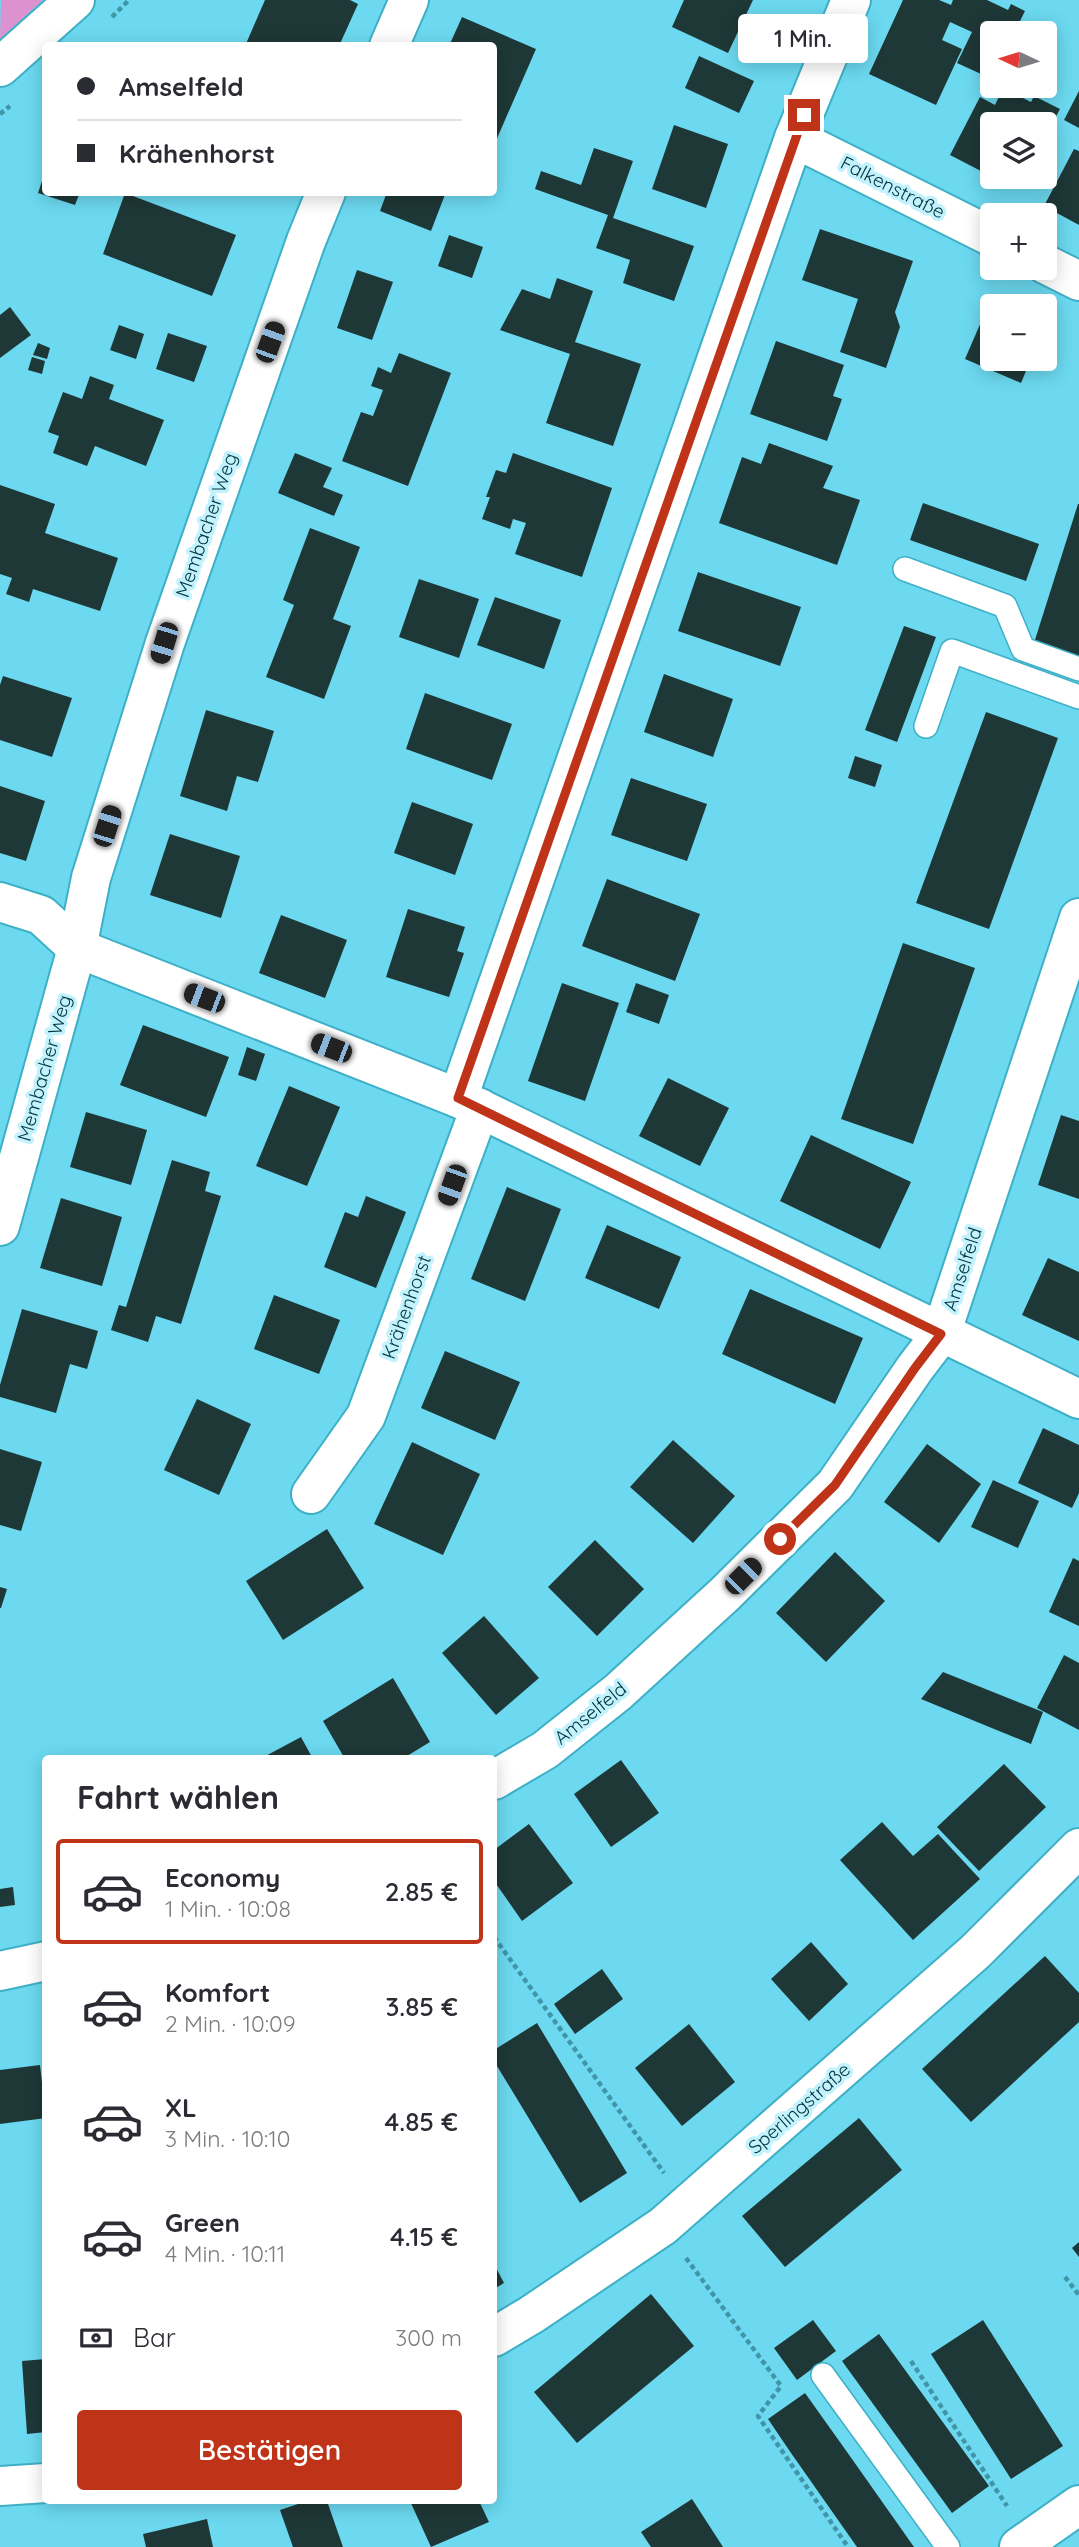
<!DOCTYPE html>
<html lang="de">
<meta charset="utf-8">
<style>
body{margin:0;font-family:Quicksand,sans-serif;background:#f2f2f3;color:#2b2b33;height:100vh;display:flex;flex-direction:column;font-size:26px;white-space:nowrap}
*{box-sizing:border-box;margin:0}
p{font-size:23px;color:#7c7c81}
.icon{flex:none;width:38px;height:38px;fill:none;stroke:currentColor;stroke-width:2;stroke-linecap:round;stroke-linejoin:round}
.map{position:relative;flex:1;overflow:hidden}
.drawer{position:absolute;left:42px;top:1755px;width:455px;height:749px;display:flex;flex-direction:column;background:#fff;border-radius:7px;box-shadow:0 4px 18px #0003}
.drawer>*{flex:none}
.guide{position:absolute;left:42px;top:42px;width:455px;height:154px;border-radius:7px;box-shadow:0 4px 18px #0003;display:grid;align-content:center;height:154px;padding:0 35px;background:#fff}
.needle{width:46px;rotate:274deg}
.tools{position:absolute;left:980px;top:21px;display:grid;gap:14px}
.tools a{display:grid;place-items:center;width:77px;height:77px;border-radius:7px;background:#fff;box-shadow:0 4px 18px #0003;font-size:35px}
.end{position:absolute;width:32px;height:32px;margin:-16px;border:9px solid #bf3418;background:#fff;box-shadow:0 0 0 4px #fff}
.from{border-radius:50%}
.bubble{position:absolute;height:49px;border-radius:7px;background:#fff;box-shadow:0 4px 18px #0003;font-size:23px;font-weight:600;line-height:49px;text-align:center}
.car{position:absolute;width:21px;height:42px;margin:-21px -10px;border-radius:9px;box-shadow:0 0 5px 2px #0007;background:linear-gradient(#222 24%,#8ab4d8 0 40%,#222 0 76%,#8ab4d8 0 86%,#222 0)}
.guide b{display:flex;align-items:center;gap:24px;height:66px;font-size:26px}
.guide b+b{border-top:2px solid #e1e1e2}
.guide i{width:18px;height:18px;background:#2b2b33}
ul{padding:0;list-style:none}
li{display:flex;align-items:center;gap:21px;height:105px;margin:0 14px 10px;padding:0 21px;border:4px solid transparent;border-radius:7px}
li div{flex:1}
li b{display:block;font-size:26px}
li em{font-style:normal;font-weight:600}
li.active{border-color:#bf3418}
li>.icon{width:63px;height:63px;stroke-width:1.5}
h2{padding:0 35px;font-size:32px;line-height:84px}
.pay{display:flex;align-items:center;gap:18px;height:77px;padding:0 35px;font-size:26px}
.pay p{margin-inline-start:auto}
.cta{display:flex;gap:14px;margin-top:auto;padding:14px 35px}
.cta a{flex:1;height:80px;border-radius:7px;background:#bf3418;color:#fff;font-size:28px;font-weight:600;line-height:80px;text-align:center}
.map>svg:first-child{display:block}
.green{fill:#db92cf}
.building{fill:#1e3837}
.lines{fill:none;stroke-linecap:round;stroke-linejoin:round}
.lane-casing{stroke:#3eb0c6;stroke-width:26}
.street-casing{stroke:#3eb0c6;stroke-width:42}
.secondary-casing{stroke:#3eb0c6;stroke-width:42}
.path{stroke:#4095a6;stroke-width:4.5;stroke-dasharray:5 3.5;stroke-linecap:butt}
.lane{stroke:#fff;stroke-width:23}
.street{stroke:#fff;stroke-width:38}
.secondary{stroke:#fff;stroke-width:38}
.route{stroke:#bf3418;stroke-width:9}
.labels{text-anchor:middle;stroke-width:7;stroke-linejoin:round;paint-order:stroke}
.street-label{font-size:19px;fill:#00333c;stroke:#c1f2fd}
</style>
<div class="map">
<svg width="1079" height="2547" viewBox="0 0 1079 2547">
<rect width="100%" height="100%" fill="#6cd9f0"/>
<path class="green" d="M1,0H43L0,39Z"/>
<g class="building">
<path d="M265,0H350L358,4L339,46H245Z"/>
<path d="M684,0H753L728,53L672,27Z"/>
<path d="M903,0H939L951,5L953,0H987L1008,10L1011,4L1025,11L1014,33H992V79L957,63L972,32L950,22L942,40L962,49L936,105L869,74Z"/>
<path d="M462,17L536,49L495,143L494,142V46H449Z"/>
<path d="M699,56L754,81L739,113L685,88Z"/>
<path d="M1003,88L1031,102L1034,96L1060,109L1045,137V124H992V177H1010L1006,184L950,155L980,97L995,105Z"/>
<path d="M1079,91V128L1064,120Z"/>
<path d="M674,125L728,144L706,208L652,189Z"/>
<path d="M594,148L633,161L613,218L694,246L674,301L623,283L630,260L596,248L608,215L535,189L541,171L581,185Z"/>
<path d="M1074,149L1079,151V225L1044,206Z"/>
<path d="M45,172L46,192H80L75,205L38,193Z"/>
<path d="M387,192H446L431,231L380,211Z"/>
<path d="M125,193L236,235L212,296L103,254Z"/>
<path d="M820,229L913,261L895,312L900,327L886,368L840,352L858,299L802,280Z"/>
<path d="M449,235L483,247L472,278L438,266Z"/>
<path d="M357,270L393,282L372,340L337,328Z"/>
<path d="M557,278L593,291L575,342L641,364L613,446L546,423L570,354L500,330L522,289L550,299Z"/>
<path d="M991,299L1007,306H992V359H1031L1021,383L965,359Z"/>
<path d="M10,307L31,335L0,358V315Z"/>
<path d="M119,325L144,334L136,359L110,350Z"/>
<path d="M168,333L207,346L194,382L156,369Z"/>
<path d="M776,341L844,365L833,396L842,399L827,441L750,414Z"/>
<path d="M38,343L50,348L47,359L33,355Z"/>
<path d="M399,353L451,373L408,486L342,461L361,412L373,416L383,390L371,386L378,367L391,373Z"/>
<path d="M32,357L45,361L42,374L28,370Z"/>
<path d="M90,376L114,385L109,399L164,420L146,466L95,446L87,466L53,453L59,436L48,432L63,392L82,399Z"/>
<path d="M769,443L833,466L823,488L860,500L837,565L719,523L742,457L761,464Z"/>
<path d="M295,453L332,468L323,487L343,495L334,516L278,493Z"/>
<path d="M513,453L612,488L582,577L515,554L526,523L513,519L510,529L482,519L490,497H486L496,470L506,473Z"/>
<path d="M0,485L55,504L45,533L118,558L100,611L33,589L29,602L6,594L12,578L0,574Z"/>
<path d="M923,503L1039,544L1026,581L910,540Z"/>
<path d="M1078,504H1079V658L1034,643Z"/>
<path d="M310,528L360,547L333,619L351,626L324,699L266,677L294,605L283,600Z"/>
<path d="M698,572L801,607L780,666L678,631Z"/>
<path d="M419,579L479,599L459,658L399,637Z"/>
<path d="M495,597L561,620L544,669L477,645Z"/>
<path d="M904,626L936,637L897,742L865,730Z"/>
<path d="M664,674L733,699L713,757L644,732Z"/>
<path d="M3,676L72,698L52,757L0,740V685Z"/>
<path d="M425,693L512,724L492,780L406,749Z"/>
<path d="M206,710L274,731L258,782L237,776L227,811L180,796Z"/>
<path d="M986,712L1058,738L989,929L916,903Z"/>
<path d="M855,756L882,765L875,787L848,778Z"/>
<path d="M631,778L707,804L687,861L611,835Z"/>
<path d="M0,786L45,801L26,861L0,853Z"/>
<path d="M412,802L473,824L455,875L394,853Z"/>
<path d="M170,834L240,856L221,918L150,895Z"/>
<path d="M607,879L700,914L675,981L582,946Z"/>
<path d="M408,909L465,927L457,951L464,953L449,997L386,977Z"/>
<path d="M281,915L347,940L325,998L259,973Z"/>
<path d="M903,943L975,968L913,1144L841,1119Z"/>
<path d="M562,983L619,1003L585,1101L528,1081Z"/>
<path d="M636,983L669,995L659,1024L626,1012Z"/>
<path d="M143,1025L229,1057L206,1117L120,1085Z"/>
<path d="M247,1047L265,1054L256,1081L238,1075Z"/>
<path d="M668,1078L729,1108L700,1166L639,1136Z"/>
<path d="M289,1086L340,1107L307,1186L256,1166Z"/>
<path d="M86,1112L147,1130L131,1185L70,1167Z"/>
<path d="M1061,1115L1079,1121V1199L1038,1185Z"/>
<path d="M811,1135L911,1182L880,1249L780,1201Z"/>
<path d="M172,1160L210,1172L205,1191L221,1196L181,1324L156,1316L148,1342L111,1330L119,1305L126,1307Z"/>
<path d="M507,1187L561,1209L525,1301L471,1279Z"/>
<path d="M366,1196L406,1212L376,1288L324,1267L345,1212L358,1217Z"/>
<path d="M61,1198L122,1217L102,1286L40,1268Z"/>
<path d="M607,1225L681,1257L659,1309L585,1278Z"/>
<path d="M1048,1258L1079,1272V1341L1022,1315Z"/>
<path d="M750,1289L863,1338L835,1404L722,1354Z"/>
<path d="M274,1295L340,1320L319,1374L254,1349Z"/>
<path d="M22,1309L98,1331L87,1369L70,1364L56,1413L0,1397V1385Z"/>
<path d="M445,1351L520,1382L495,1440L421,1408Z"/>
<path d="M197,1399L251,1424L219,1495L164,1470Z"/>
<path d="M1043,1428L1079,1445V1493L1072,1508L1018,1483Z"/>
<path d="M673,1440L735,1496L693,1543L630,1487Z"/>
<path d="M412,1442L480,1474L443,1555L374,1524Z"/>
<path d="M927,1444L981,1484L939,1543L884,1502Z"/>
<path d="M0,1449L42,1462L21,1531L0,1525Z"/>
<path d="M993,1480L1039,1501L1018,1548L971,1527Z"/>
<path d="M327,1529L364,1588L283,1640L246,1581Z"/>
<path d="M595,1540L644,1589L597,1636L548,1587Z"/>
<path d="M835,1552L885,1601L826,1662L776,1613Z"/>
<path d="M1073,1558L1079,1561V1626L1049,1612Z"/>
<path d="M0,1587L7,1589L1,1608H0Z"/>
<path d="M484,1616L539,1678L496,1715L442,1653Z"/>
<path d="M1064,1655L1079,1663V1730L1037,1708Z"/>
<path d="M943,1672L1043,1712L1031,1744L921,1699Z"/>
<path d="M393,1678L430,1742L402,1759H345L323,1721Z"/>
<path d="M301,1737L313,1759H260Z"/>
<path d="M621,1760L659,1813L611,1847L574,1794Z"/>
<path d="M1004,1764L1046,1807L979,1871L937,1827Z"/>
<path d="M882,1822L913,1856L938,1834L980,1879L913,1940L840,1860Z"/>
<path d="M529,1824L573,1883L522,1921L494,1881V1850Z"/>
<path d="M13,1887L15,1905L0,1907V1889Z"/>
<path d="M811,1942L848,1984L809,2021L771,1979Z"/>
<path d="M1045,1956L1079,1993V2022L971,2122L922,2069Z"/>
<path d="M602,1969L623,1999L575,2034L554,2004Z"/>
<path d="M537,2023L627,2173L580,2203L494,2061V2050Z"/>
<path d="M689,2024L735,2082L682,2126L635,2068Z"/>
<path d="M40,2065L46,2118L0,2124V2070Z"/>
<path d="M859,2118L902,2170L785,2267L742,2216Z"/>
<path d="M1079,2242V2257L1072,2248Z"/>
<path d="M494,2264L504,2283L494,2289Z"/>
<path d="M651,2294L694,2346L577,2443L534,2392Z"/>
<path d="M813,2320L836,2351L797,2380L774,2348Z"/>
<path d="M983,2320L1063,2446L1011,2479L931,2354Z"/>
<path d="M879,2334L989,2486L952,2513L842,2361Z"/>
<path d="M46,2359V2432L27,2434L22,2361Z"/>
<path d="M805,2393L852,2459L914,2547H857L791,2453L768,2419Z"/>
<path d="M692,2499L723,2547H651L641,2532Z"/>
<path d="M307,2501H327L343,2547H293L280,2510Z"/>
<path d="M410,2501H479L489,2522L431,2547Z"/>
<path d="M207,2519L213,2547H146L143,2534Z"/>
</g>
<g class="lines">
<g class="lane-casing">
<g id="lane">
<path d="M905,569L1005,606L1023,649L1079,669"/>
<path d="M926,726L952,651L1079,697"/>
<path d="M823,2375L948,2547"/>
</g>
</g>
<g class="street-casing">
<g id="street">
<path d="M389,46L409,0"/>
<path d="M794,138L992,237"/>
<path d="M1045,264L1079,281"/>
<path d="M0,902L41,915L77,948L458,1098L1079,1399"/>
<path d="M458,1098L794,138L851,0"/>
<path d="M0,1226L77,948L91,878L165,643L306,241L326,192"/>
<path d="M311,1494L366,1416L480,1108"/>
<path d="M494,1780L545,1750L618,1692L725,1594L835,1485L915,1368L941,1334L1079,918"/>
<path d="M0,1971L46,1961"/>
<path d="M494,2337L531,2315L663,2226L975,1952L1079,1848"/>
<path d="M0,2486L46,2483"/>
<path d="M1019,2547L1079,2505"/>
</g>
</g>
<g class="secondary-casing">
<path id="secondary" d="M0,67L75,0"/>
</g>
<g class="path">
<path d="M112,17L129,0"/>
<path d="M0,114L10,106"/>
<path d="M494,1937L664,2173"/>
<path d="M686,2258L781,2386L758,2416L848,2547"/>
<path d="M1065,2277L1079,2295"/>
<path d="M911,2361L1007,2506"/>
</g>
<use href="#lane" class="lane"/>
<use href="#street" class="street"/>
<use href="#secondary" class="secondary"/>
</g>
<g class="lines">
<path class="route" d="M780,1539L835,1485L915,1368L941,1334L458,1098L804,115"/>
</g>
<g class="labels">
<g class="street-label">
<text transform="translate(893 187) rotate(27)" y="7">Falkenstraße</text>
<text transform="translate(206 525) rotate(-71)" y="7">Membacher Weg</text>
<text transform="translate(44 1068) rotate(-74)" y="7">Membacher Weg</text>
<text transform="translate(962 1269) rotate(-72)" y="7">Amselfeld</text>
<text transform="translate(406 1307) rotate(-70)" y="7">Krähenhorst</text>
<text transform="translate(590 1713) rotate(-39)" y="7">Amselfeld</text>
<text transform="translate(799 2108) rotate(-41)" y="7">Sperlingstraße</text>
</g>
</g>
</svg>
<div class="tools">
<a><svg class="needle" viewBox="-14 -14 28 28"><path d="M0-13l5 13h-10z" fill="#e53935"/><path d="M0 13l5-13h-10z" fill="#7c7c81"/></svg></a>
<a><svg class="icon" aria-label="layers" viewBox="0 0 24 24"><path d="M12 4l9 5-9 5-9-5zM3 14l9 5 9-5"/></svg></a>
<a>+</a>
<a>−</a>
</div>
<i class="end from" style="left:780px;top:1539px"></i>
<i class="end" style="left:804px;top:115px"></i>
<div class="bubble" style="left:738px;top:14px;width:130px">1 Min.</div>
<i class="car" style="left:270px;top:342px;rotate:20deg"></i>
<i class="car" style="left:164px;top:643px;rotate:197deg"></i>
<i class="car" style="left:107px;top:826px;rotate:18deg"></i>
<i class="car" style="left:204px;top:998px;rotate:291deg"></i>
<i class="car" style="left:331px;top:1048px;rotate:291deg"></i>
<i class="car" style="left:452px;top:1185px;rotate:200deg"></i>
<i class="car" style="left:743px;top:1576px;rotate:45deg"></i>
<div class="guide">
<b><i class="from"></i>Amselfeld</b>
<b><i></i>Krähenhorst</b>
</div>
<section class="drawer">
<h2>Fahrt wählen</h2>
<ul>
<li class="active"><svg class="icon" aria-label="car" viewBox="0 0 24 24"><path d="M5 17H2v-5l4-1 3-4h7l3 4 3 1v5h-3M9 17h6M6 11h13"/><circle cx="7" cy="17" r="2"/><circle cx="17" cy="17" r="2"/></svg><div><b>Economy</b><p>1 Min. · 10:08</p></div><em>2.85 €</em></li>
<li><svg class="icon" aria-label="car" viewBox="0 0 24 24"><path d="M5 17H2v-5l4-1 3-4h7l3 4 3 1v5h-3M9 17h6M6 11h13"/><circle cx="7" cy="17" r="2"/><circle cx="17" cy="17" r="2"/></svg><div><b>Komfort</b><p>2 Min. · 10:09</p></div><em>3.85 €</em></li>
<li><svg class="icon" aria-label="car" viewBox="0 0 24 24"><path d="M5 17H2v-5l4-1 3-4h7l3 4 3 1v5h-3M9 17h6M6 11h13"/><circle cx="7" cy="17" r="2"/><circle cx="17" cy="17" r="2"/></svg><div><b>XL</b><p>3 Min. · 10:10</p></div><em>4.85 €</em></li>
<li><svg class="icon" aria-label="car" viewBox="0 0 24 24"><path d="M5 17H2v-5l4-1 3-4h7l3 4 3 1v5h-3M9 17h6M6 11h13"/><circle cx="7" cy="17" r="2"/><circle cx="17" cy="17" r="2"/></svg><div><b>Green</b><p>4 Min. · 10:11</p></div><em>4.15 €</em></li>
</ul>
<div class="pay"><svg class="icon" aria-label="cash" viewBox="0 0 24 24"><path d="M3 7h18v10H3z"/><circle cx="12" cy="12" r="2"/></svg>Bar<p>300 m</p></div>
<div class="cta"><a>Bestätigen</a></div>
</section>
</div>
